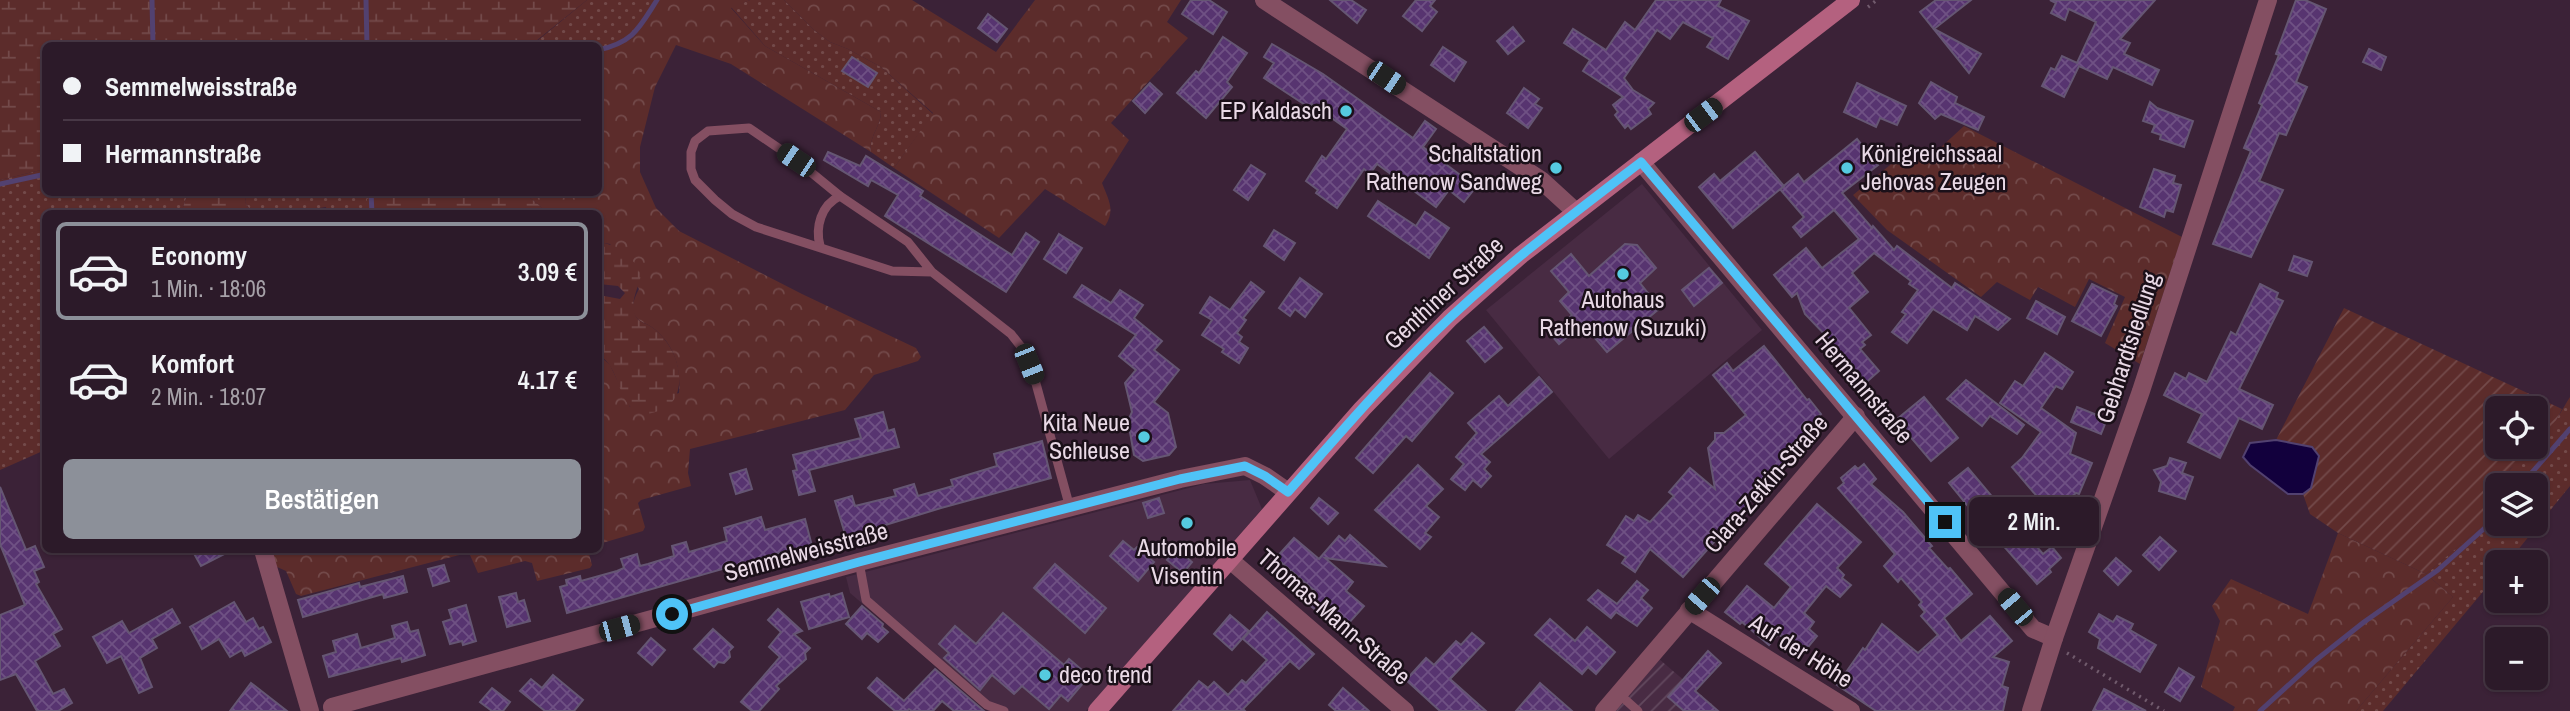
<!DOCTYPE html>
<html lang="de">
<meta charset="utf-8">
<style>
body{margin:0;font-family:"Archivo Narrow",sans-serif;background:#382735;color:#f1f3f6;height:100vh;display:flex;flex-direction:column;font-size:26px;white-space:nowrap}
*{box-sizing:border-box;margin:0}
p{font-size:23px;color:#a6a1a8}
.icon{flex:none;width:38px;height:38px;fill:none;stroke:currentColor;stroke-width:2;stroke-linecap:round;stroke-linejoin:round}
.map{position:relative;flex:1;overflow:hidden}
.side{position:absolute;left:42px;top:210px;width:560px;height:343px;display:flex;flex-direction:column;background:#2c1a29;border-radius:10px;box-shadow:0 2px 5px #0004,0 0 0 2px #483846}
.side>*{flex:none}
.banner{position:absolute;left:42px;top:42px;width:560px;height:154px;border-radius:10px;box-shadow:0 2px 5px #0004,0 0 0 2px #483846;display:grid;align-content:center;height:154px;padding:0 21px;background:#2c1a29}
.fabs{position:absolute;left:2485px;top:396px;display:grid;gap:14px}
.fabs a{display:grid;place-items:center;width:63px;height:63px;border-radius:10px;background:#2c1a29;box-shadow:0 2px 5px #0004,0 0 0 2px #483846;font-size:35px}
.end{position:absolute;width:32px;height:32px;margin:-16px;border:9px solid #4fc3f7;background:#111;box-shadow:0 0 0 4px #111}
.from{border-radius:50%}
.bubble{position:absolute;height:49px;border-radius:10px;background:#2c1a29;box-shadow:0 2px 5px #0004,0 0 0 2px #483846;font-size:23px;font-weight:600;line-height:49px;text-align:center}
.car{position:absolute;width:21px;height:42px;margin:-21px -10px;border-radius:9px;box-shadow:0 0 5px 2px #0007;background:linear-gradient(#222 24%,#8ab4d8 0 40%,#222 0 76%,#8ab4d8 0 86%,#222 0)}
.banner b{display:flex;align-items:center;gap:24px;height:66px;font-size:26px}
.banner b+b{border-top:2px solid #483846}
.banner i{width:18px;height:18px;background:#f1f3f6}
ul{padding:12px 0 0;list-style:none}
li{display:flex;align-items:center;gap:21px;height:98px;margin:0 14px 10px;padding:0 7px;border:4px solid transparent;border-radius:10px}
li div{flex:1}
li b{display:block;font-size:26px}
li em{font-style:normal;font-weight:600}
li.active{border-color:#8c9099}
li>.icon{width:63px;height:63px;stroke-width:1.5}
.button{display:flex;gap:14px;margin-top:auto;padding:14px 21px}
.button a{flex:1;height:80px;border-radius:10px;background:#8c9099;color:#fff;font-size:28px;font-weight:600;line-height:80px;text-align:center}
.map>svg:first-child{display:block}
.built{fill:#482b43}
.industrial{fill:url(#industrial-furrows)}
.grass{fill:url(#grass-dots)}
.forest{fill:url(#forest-crowns)}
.wetland{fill:url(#wetland-marsh)}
.garden{fill:url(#garden-furrows);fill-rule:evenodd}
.water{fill:#12003d;stroke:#524170;stroke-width:2}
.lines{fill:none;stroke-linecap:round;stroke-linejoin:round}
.stream{stroke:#524170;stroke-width:5}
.building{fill:url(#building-cross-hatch);stroke:#655673;stroke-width:2}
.path{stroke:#715b6d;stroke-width:3.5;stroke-dasharray:2 5;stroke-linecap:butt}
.service{stroke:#844f62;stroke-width:9}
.minor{stroke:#844f62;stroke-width:18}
.secondary{stroke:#b4617f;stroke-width:18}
.route{stroke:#4fc3f7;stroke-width:9}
.poi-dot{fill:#55cadf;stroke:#1b1019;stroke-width:2.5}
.labels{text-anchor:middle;stroke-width:5;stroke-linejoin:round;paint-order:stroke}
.poi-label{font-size:24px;fill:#e9d9e6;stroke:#1b1019;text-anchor:end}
.street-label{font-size:24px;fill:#e9d9e6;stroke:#1b1019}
</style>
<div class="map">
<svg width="2570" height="711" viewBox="0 0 2570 711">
<defs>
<pattern id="industrial-furrows" width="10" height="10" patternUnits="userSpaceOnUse" patternTransform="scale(1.75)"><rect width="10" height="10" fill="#482b43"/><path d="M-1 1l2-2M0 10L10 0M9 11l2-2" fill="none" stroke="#62495e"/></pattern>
<pattern id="grass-dots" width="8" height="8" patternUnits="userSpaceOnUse" patternTransform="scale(1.75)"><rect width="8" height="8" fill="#5c2c2b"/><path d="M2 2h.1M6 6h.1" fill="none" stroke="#734a4a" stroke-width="1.8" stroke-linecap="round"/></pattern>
<pattern id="forest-crowns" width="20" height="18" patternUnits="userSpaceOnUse" patternTransform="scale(1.75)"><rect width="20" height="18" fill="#5c2c2b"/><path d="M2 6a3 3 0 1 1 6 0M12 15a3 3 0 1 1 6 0" fill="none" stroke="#734a4a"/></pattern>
<pattern id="wetland-marsh" width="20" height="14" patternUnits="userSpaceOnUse" patternTransform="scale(1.75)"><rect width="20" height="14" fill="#5c2c2b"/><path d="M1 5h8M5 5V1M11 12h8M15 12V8" fill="none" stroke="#734a4a"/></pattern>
<pattern id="garden-furrows" width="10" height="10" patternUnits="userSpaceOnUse" patternTransform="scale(1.75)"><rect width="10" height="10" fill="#5c2c2b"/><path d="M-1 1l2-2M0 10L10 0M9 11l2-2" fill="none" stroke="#734a4a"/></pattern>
<pattern id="building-cross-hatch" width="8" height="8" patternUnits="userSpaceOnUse" patternTransform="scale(1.75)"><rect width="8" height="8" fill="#573470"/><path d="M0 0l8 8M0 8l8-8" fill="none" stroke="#6f5184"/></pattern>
</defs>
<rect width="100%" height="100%" fill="#3b2237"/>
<g class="built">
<path d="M1642,184L1762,330L1609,459L1486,310Z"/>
<path d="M1250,480L1262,509L1086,711H988L850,593L846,577L1204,484Z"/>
</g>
<path class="industrial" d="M1659,659L1720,711H1616Z"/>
<g class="grass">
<path d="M587,0H656L634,38L599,51L598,46H531Z"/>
<path d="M750,0H784L814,30L830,42L848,49L881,67L933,114L894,168L871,152C868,138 881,126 881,112L765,46L731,7Z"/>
<path d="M45,169L46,192L188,193L181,213L46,214L45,450L0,470V180Z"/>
<path d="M247,193H410C395,200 382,195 367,200V213H327L326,207L307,210L304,213H252L245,202Z"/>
<path d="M2570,397V486L2508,562H2497V575L2383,711H2356L2453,597L2426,574L2497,513V523H2536V485H2512L2508,472L2515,464C2536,461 2559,414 2570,397Z"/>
</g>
<g class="forest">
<path d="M656,0H750L731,8L765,46L881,112C881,126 868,138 871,152L731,64L676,45L655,87L640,147V172L656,208L679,231L802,294L916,348L921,357L918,361L874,375L845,410L690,449L688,473L691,486L641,500L638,503L645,527L643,531L599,544V355L610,365L630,407L679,393C681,368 675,345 653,328C646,322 636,323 633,310C632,303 636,295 639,289L610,244L599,242L598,214L546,213L539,205L524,193L598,192L599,51L634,38Z"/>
<path d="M784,0H912L996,52L1035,0H1181L1167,22L1188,38L1111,123L1129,140L1102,183C1108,199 1116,210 1105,226L1045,189L999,238L894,168L933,113L881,67L848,49L830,42L814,30Z"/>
<path d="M1964,126L2182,237L2140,364L2105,343L2125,297L2089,279L2075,307L2038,287L2030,300L1997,282L1981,297L1887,230L1853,195L1905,153L1928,159Z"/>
<path d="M2338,533L2426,574L2453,597L2356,711H2233L2235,707L2201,687L2220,621L2212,606L2231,579L2308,614Z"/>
<path d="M270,550H588L592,565L590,568L537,581L532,563L525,561L478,573L470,555L467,553L301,596L296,594L286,571L275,566Z"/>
</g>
<g class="wetland">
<path d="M0,0H587L531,45L46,46L45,169L0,180Z"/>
<path d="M188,193H247L245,202L252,213H181Z"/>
<path d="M410,193H524L539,205L546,213H367V199C381,192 394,201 410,193Z"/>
<path d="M599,242C619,245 633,256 641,275C639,286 631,300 634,311C636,323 646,322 653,328C670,341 681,363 679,384C678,395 673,405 662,409C654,413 646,416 637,412C617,401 620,367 599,355V295L620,299L625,293L618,286L599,284Z"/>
</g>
<path class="garden" d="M2344,308L2562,409C2554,425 2545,445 2531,457C2523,465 2514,462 2508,472L2512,485H2497V513L2495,515L2426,574L2338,533L2310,514L2303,494L2311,487L2312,447L2276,440ZM2497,408H2536V446H2497Z"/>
<path class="water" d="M2276,440L2312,447L2319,456L2311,488L2303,494H2288L2250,465L2243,457L2250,443Z"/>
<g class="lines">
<g class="stream">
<path d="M152,0L153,46"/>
<path d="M366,0L367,46"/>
<path d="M598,50C634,42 639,28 657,0"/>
<path d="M0,184L46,174"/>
<path d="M371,192L372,214"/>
<path d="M2521,485L2570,429"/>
<path d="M2260,711L2316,660L2364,622L2438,570L2497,517"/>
</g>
</g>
<g class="building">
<path d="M1191,0H1209L1227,12L1213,34L1182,14Z"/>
<path d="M1330,0H1351L1366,10L1357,23Z"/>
<path d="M1416,0H1435L1430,6L1437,12L1422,31L1403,16Z"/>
<path d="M1656,0H1721L1718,6L1749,21L1728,59L1707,47L1713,38L1683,22L1670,39L1657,30L1624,78L1633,90L1654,103L1648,109L1651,114L1631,129L1628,125L1625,128L1615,115L1618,112L1613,105L1623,97L1583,71L1590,60L1564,43L1573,29L1606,50L1625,22L1635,30Z"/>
<path d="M1936,0H1971L1934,29L1981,54L1969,73L1920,12Z"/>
<path d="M2050,0H2155L2120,39L2130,43L2124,54L2159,70L2152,85L2113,67L2107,79L2079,66L2064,97L2042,86L2051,68L2055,70L2062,56L2077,63L2096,22L2069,9L2065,20L2051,13L2056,3Z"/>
<path d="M2296,0H2305L2326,9L2296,82L2307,87L2286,135L2279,133L2261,177L2259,181L2283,190L2251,257L2213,244L2251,151L2244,148L2262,105L2259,103L2279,55L2276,54Z"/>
<path d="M988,14L1007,29L997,42L978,28Z"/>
<path d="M1513,27L1524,41L1508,54L1497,41Z"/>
<path d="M1223,37L1247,53L1227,82L1232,87L1206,118L1177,93L1196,71L1199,73Z"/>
<path d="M1272,44L1323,74L1413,138L1425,121L1436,129L1423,147L1476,187L1464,202L1449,190L1436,207L1377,164L1370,174L1364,169L1337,208L1316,193L1318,190L1306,181L1322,156L1326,159L1347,129L1312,104L1310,108L1264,78L1274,63L1264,57Z"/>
<path d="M1443,47L1466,62L1454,81L1431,65Z"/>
<path d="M2369,49L2386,57L2381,70L2363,62Z"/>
<path d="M852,57L877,73L868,87L842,71Z"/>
<path d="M1931,82L1957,97L1955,103L1984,117L1978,130L1941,114L1935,119L1919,103Z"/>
<path d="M1150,83L1162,94L1145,113L1133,101Z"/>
<path d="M1857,83L1906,106L1897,125L1880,118L1876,127L1844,112Z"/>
<path d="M1524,88L1539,99L1535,104L1542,108L1528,128L1507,113Z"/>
<path d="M2150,102L2157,108L2193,121L2184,147L2160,139L2161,135L2152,132L2155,125L2143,121Z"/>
<path d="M1857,139L1878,165L1842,193L1872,228L1873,226L1894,250L1897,246L1952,288L1955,283L2010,319L1998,330L1975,316L1967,330L1933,309L1907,343L1892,332L1906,314L1902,312L1918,290L1909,284L1911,281L1874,253L1852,273L1868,292L1849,308L1871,335L1862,342L1865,345L1860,349L1879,371L1862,386L1838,358L1840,356L1830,344L1832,342L1805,314L1797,293L1792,297L1774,275L1806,248L1822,268L1859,239L1834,210L1801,237L1793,227L1804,217L1780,189L1798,174L1804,182Z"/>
<path d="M828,152L860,166L866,156L923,191L920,196L1012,255L1026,233L1039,242L1006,292L885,216L898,195L871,180L868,186L824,160Z"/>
<path d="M1755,152L1784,186L1733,228L1699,187L1714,174L1720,181Z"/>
<path d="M1251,165L1265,174L1248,200L1234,190Z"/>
<path d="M2154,169L2175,176L2173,183L2181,185L2173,212L2166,210L2164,217L2140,207Z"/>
<path d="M1378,201L1416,226L1425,212L1449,228L1429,258L1368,216Z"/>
<path d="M1274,230L1295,243L1284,260L1264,246Z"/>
<path d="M1059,234L1082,248L1066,273L1044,259Z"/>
<path d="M1625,244L1637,245L1656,268L1640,283L1660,308L1607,352L1583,324L1559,344L1552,336L1572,315L1560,301L1569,292L1551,271L1571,254L1589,276Z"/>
<path d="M2294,256L2312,262L2307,276L2289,270Z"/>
<path d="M1709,268L1722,283L1694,306L1682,290Z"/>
<path d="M1300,278L1322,294L1305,317L1295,309L1290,316L1279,308Z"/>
<path d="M1251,282L1264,292L1243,318L1246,320L1237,333L1242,337L1239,342L1248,348L1239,363L1222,352L1224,349L1202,335L1212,320L1200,313L1210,297L1230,310Z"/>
<path d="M2092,284L2117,296L2114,304L2117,306L2101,336L2072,321Z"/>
<path d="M2260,284L2278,293L2276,298L2283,301L2239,389L2273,405L2262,429L2239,418L2220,458L2188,442L2202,414L2164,395L2175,373L2186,379L2189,373L2207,382L2231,332L2236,335Z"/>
<path d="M1082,285L1111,303L1120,290L1143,305L1134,318L1162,341L1154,350L1179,370L1154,402L1168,413L1176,447L1169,455L1143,461L1134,455L1128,421L1132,412L1125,383L1136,370L1119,356L1136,335L1074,297Z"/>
<path d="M2036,301L2065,317L2057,334L2027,318Z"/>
<path d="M1484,327L1502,348L1485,362L1467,341Z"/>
<path d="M1764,346L1807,400L1809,399L1821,414L1816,418L1819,422L1780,454L1787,460L1683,577L1650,549L1635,572L1622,563L1626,557L1607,545L1626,516L1634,521L1638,515L1650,522L1674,496L1669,492L1690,468L1715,489L1708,448L1715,440V433H1724L1746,415L1713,375L1727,363L1733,371Z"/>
<path d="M2045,353L2073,372L2062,389L2056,386L2041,408L2076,433L2070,454L2092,463L2079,494L2076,493L2052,514L2012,467L2022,458L2041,432L2000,403L2015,381L2023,386Z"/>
<path d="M1430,373L1453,393L1412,441L1406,436L1373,473L1356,458Z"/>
<path d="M1539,377L1552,392L1481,454L1490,462L1484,469L1491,476L1481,487L1473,480L1465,490L1451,479L1464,464L1456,457L1477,433L1468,423L1499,396L1508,406Z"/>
<path d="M1966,380L2024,425L2017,434L1990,416L1982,426L1947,399Z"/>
<path d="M1924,397L1958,438L1931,461L1896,420Z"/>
<path d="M2077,407L2107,419L2101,434L2071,422Z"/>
<path d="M883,412L888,431L894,429L899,447L809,470L815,491L799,495L793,471L797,470L793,455L861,438L855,419Z"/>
<path d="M1042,441L1051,478L941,508L846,537L835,501L852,496L855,506L896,496L894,490L914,484L918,496L953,486L951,480L997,466L994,454Z"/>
<path d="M2170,458L2186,463L2182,473L2193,477L2185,499L2159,491L2161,482L2154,470L2167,466Z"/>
<path d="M1864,464L1876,479L1871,484L1903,512L1932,546L1929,548L1948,569L1950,568L1972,594L1944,618L1961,641L1990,616L2012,641L1993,657L2009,662L2002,686L2008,688L2003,711H1876L1837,685L1863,648L1865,650L1882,624L1918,653L1938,635L1921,616L1925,612L1919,605L1922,602L1901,578L1898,582L1884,566L1895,554L1838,488L1844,483L1841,478L1855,466L1858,469Z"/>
<path d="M1418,465L1443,489L1426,506L1439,517L1425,533L1431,537L1420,549L1375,510Z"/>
<path d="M1968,468L1999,505L1980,521L1949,483Z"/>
<path d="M746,469L752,489L736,494L730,474Z"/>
<path d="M0,487L26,550L35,546L44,567L34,571L39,582L36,584L62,629L53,634L60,646L35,661L53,694L64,689L72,703L58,711H37L16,674L0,680V615L25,605L0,544Z"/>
<path d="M1159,498L1164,513L1148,518L1143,503Z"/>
<path d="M1319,498L1338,513L1328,524L1311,508Z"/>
<path d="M1817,504L1861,542L1837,568L1844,575L1842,578L1851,585L1840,597L1826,586L1804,613L1814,622L1809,629L1817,636L1804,652L1778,634L1769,645L1742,622L1740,624L1725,612L1747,586L1774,608L1791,587L1765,564Z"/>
<path d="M761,517L765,530L805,519L812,546L786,553V551L567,613L560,587L567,585L566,580L580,576L581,581L617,571L624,568L621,559L637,554L640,566L648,564L674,556L672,546L686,542L689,552L727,541L724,528Z"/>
<path d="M2020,527L2043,554L2052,547L2061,558L2049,569L2051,572L2037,584L2001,543Z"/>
<path d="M1350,535L1385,566L1325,558L1353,582L1346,591L1364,606L1348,624L1334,613L1328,620L1306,602L1315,591L1276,558L1294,538L1319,559L1339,536L1345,541Z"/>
<path d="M2160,537L2176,551L2159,570L2143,555Z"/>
<path d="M1123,541L1134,550L1137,547L1154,562L1138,581L1110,556Z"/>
<path d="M1177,549L1192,562L1183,573L1167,560Z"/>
<path d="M192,550H232L201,566Z"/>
<path d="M2116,558L2131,571L2118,585L2104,571Z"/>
<path d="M1055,564L1106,608L1085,633L1034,588Z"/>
<path d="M444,565L449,581L433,586L428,569Z"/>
<path d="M403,576L407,592L384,598L383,594L303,617L298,600L359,583L360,587Z"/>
<path d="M1637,581L1648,590L1641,598L1652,608L1637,626L1616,612L1611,618L1588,600L1598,590L1617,604Z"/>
<path d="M516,593L518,602L524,600L530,621L507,627L499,597Z"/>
<path d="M842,593L849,617L809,629L801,602L829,594L830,597Z"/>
<path d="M234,602L246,622L253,618L259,629L263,627L271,642L245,656L242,650L230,657L219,639L202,649L190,627Z"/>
<path d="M466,605L476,641L463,645L462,641L450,644L443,622L452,619L449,610Z"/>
<path d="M862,606L883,624L882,627L888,632L878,642L867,633L862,639L846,624Z"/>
<path d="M172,609L180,623L152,639L157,648L140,658L152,687L139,693L121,656L107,663L93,637L122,621L129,633Z"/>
<path d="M778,609L802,631L794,634L810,648L805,653L806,659L776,686L779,689L759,711H752L741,702L780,657L769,647L781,632L768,620Z"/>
<path d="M1267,612L1314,654L1299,669L1290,661L1243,709L1245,711H1173L1199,681L1208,688L1214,682L1228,695L1242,680L1246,683L1267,660L1243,639Z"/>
<path d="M1003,613L1064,665L1069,659L1089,676L1068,701L1061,695L1049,709L1022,686L1014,694L992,675L980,690L944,658L949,653L939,644L955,626L976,644Z"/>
<path d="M2099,614L2113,622L2117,616L2133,624L2130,630L2156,645L2140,672L2098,648L2100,639L2089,632Z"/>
<path d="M1230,615L1249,631L1232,650L1214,634Z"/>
<path d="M1550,619L1575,641L1587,627L1615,652L1596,674L1588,667L1582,674L1535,635Z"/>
<path d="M407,622L410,632L418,630L425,655L402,662L401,658L329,677L323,656L336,652L333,641L357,634L361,648L395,638L392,626Z"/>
<path d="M713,629L733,647L729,651L730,657L724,663L718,662L714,667L694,649Z"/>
<path d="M1472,633L1484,643L1450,679L1486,711H1440L1406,680L1426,658L1434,665L1456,641L1461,645Z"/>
<path d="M651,638L665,650L652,665L638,653Z"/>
<path d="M1708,651L1721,663L1695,691L1718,711H1684L1668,697Z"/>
<path d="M2179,668L2194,677L2180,701L2165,692Z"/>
<path d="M935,669L984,711H954L942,701L933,711H912L909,709L907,711H895L868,688L877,678L904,701Z"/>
<path d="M553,675L583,700L574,711H545L520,691L531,679L542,688Z"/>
<path d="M251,683L287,711H230Z"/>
<path d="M1540,683L1572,711H1516Z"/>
<path d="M492,688L510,702L503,711H492L480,702Z"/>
<path d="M1343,688L1369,711H1336L1329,705Z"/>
<path d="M2104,689L2146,711H2093Z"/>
</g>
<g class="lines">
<g class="path">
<path d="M1868,7L1877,0"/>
<path d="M2067,653L2164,711"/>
</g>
<g class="service">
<path d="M820,246C815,227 821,205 840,196"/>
<path d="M932,272L908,242L840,196L796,160L749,128L708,131L695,141L691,152V169L695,180L715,200L732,214L756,227L892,271L932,272L1011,334L1022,348L1035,380L1070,508"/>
<path d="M859,562L866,600L987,705L1004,711"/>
<path d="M1619,694L1638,711"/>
</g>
<g class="minor">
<path d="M1264,0L1541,180L1576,212"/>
<path d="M1641,162L2033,629L2054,638"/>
<path d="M263,550L310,711"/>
<path d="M1230,560L1405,711"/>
<path d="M1689,610L1851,711"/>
<path d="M332,707L859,562L1180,479L1245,466L1265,476L1288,492"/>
<path d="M1604,711L1856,416"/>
<path d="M2031,711L2054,638L2141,391L2268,0"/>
</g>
<path class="secondary" d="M1097,711L1362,409L1450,318L1521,255L1851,0"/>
</g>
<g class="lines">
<path class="route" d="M672,614L859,562L1180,479L1245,466L1265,476L1288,492C1335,439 1381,385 1432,335C1497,271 1569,217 1641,162L1945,522"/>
</g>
<g class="poi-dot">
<circle cx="1346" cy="111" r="7"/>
<circle cx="1556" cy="168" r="7"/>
<circle cx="1847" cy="168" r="7"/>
<circle cx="1623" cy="274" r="7"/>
<circle cx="1144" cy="437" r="7"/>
<circle cx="1187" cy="523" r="7"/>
<circle cx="1045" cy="675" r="7"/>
</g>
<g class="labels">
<g class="poi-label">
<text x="1332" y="119">EP Kaldasch</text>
<text x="1542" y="162">Schaltstation<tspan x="1542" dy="28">Rathenow Sandweg</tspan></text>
<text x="1861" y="162" text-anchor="start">Königreichssaal<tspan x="1861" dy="28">Jehovas Zeugen</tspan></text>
<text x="1623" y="308" text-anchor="middle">Autohaus<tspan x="1623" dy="28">Rathenow (Suzuki)</tspan></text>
<text x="1130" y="431">Kita Neue<tspan x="1130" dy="28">Schleuse</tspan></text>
<text x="1187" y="556" text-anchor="middle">Automobile<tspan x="1187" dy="28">Visentin</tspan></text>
<text x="1059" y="683" text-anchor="start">deco trend</text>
</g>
<g class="street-label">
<text transform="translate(1444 293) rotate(-43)" y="8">Genthiner Straße</text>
<text transform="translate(2128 348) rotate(-72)" y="8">Gebhardtsiedlung</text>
<text transform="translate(1864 388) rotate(50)" y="8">Hermannstraße</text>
<text transform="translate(1766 484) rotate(-49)" y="8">Clara-Zetkin-Straße</text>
<text transform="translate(806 552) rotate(-15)" y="8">Semmelweisstraße</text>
<text transform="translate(1334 617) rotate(41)" y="8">Thomas-Mann-Straße</text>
<text transform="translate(1801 651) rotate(32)" y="8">Auf der Höhe</text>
</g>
</g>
</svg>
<div class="fabs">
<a><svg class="icon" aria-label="locate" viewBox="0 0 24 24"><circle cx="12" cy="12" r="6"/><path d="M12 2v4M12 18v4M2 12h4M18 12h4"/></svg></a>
<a><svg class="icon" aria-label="layers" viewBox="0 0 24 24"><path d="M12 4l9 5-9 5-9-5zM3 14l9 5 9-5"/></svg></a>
<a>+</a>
<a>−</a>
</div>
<i class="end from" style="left:672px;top:614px"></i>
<i class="end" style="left:1945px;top:522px"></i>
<div class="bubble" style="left:1969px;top:497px;width:130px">2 Min.</div>
<i class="car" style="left:1386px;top:78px;rotate:124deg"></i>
<i class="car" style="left:1703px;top:115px;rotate:53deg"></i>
<i class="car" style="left:796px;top:160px;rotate:304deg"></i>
<i class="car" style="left:1029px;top:364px;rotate:158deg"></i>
<i class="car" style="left:1702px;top:596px;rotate:221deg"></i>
<i class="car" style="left:2015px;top:607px;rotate:320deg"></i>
<i class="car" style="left:619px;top:628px;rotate:75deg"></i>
<div class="banner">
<b><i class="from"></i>Semmelweisstraße</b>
<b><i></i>Hermannstraße</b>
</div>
<section class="side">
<ul>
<li class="active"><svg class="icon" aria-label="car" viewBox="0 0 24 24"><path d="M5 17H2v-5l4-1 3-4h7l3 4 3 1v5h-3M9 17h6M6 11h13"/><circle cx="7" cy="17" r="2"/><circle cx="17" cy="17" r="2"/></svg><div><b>Economy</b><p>1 Min. · 18:06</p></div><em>3.09 €</em></li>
<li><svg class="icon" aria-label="car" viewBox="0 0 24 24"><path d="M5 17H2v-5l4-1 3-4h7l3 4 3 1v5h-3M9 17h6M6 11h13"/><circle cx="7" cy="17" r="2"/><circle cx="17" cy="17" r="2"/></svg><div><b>Komfort</b><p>2 Min. · 18:07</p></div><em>4.17 €</em></li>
</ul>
<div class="button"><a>Bestätigen</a></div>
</section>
</div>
